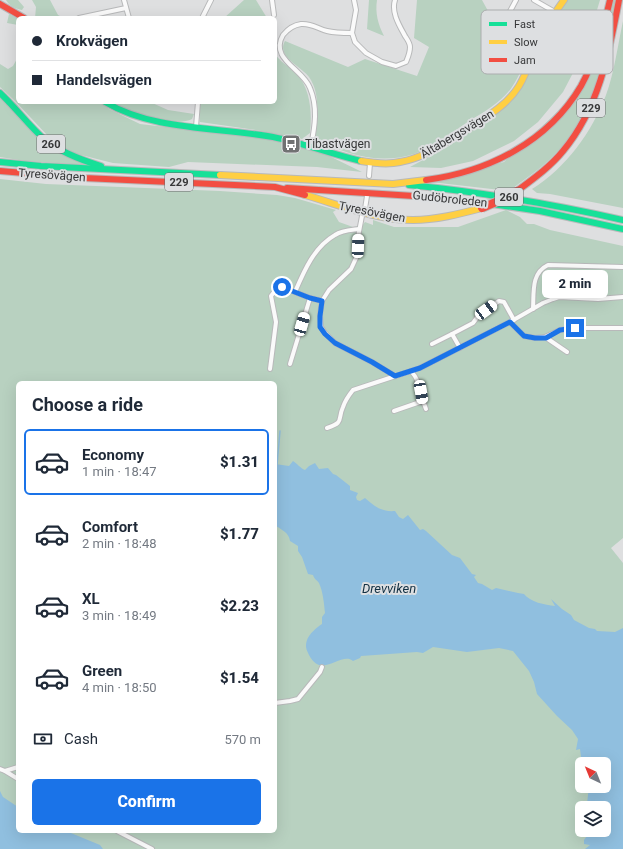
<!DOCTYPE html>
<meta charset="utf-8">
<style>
body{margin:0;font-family:Roboto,sans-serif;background:#f2f2f3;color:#1f2937;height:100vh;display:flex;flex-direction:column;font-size:15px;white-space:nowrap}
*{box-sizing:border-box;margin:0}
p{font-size:13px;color:#747a83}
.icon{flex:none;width:22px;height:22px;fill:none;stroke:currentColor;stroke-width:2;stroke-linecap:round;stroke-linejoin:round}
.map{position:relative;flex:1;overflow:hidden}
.panel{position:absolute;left:16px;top:381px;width:261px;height:452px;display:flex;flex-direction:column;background:#fff;border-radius:6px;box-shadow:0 4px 16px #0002}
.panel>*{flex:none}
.hud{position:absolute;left:16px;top:16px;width:261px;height:88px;border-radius:6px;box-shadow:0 4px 16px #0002;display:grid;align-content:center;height:88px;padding:0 16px;background:#fff}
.needle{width:26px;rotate:317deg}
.tools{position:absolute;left:575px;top:757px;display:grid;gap:8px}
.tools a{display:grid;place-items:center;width:36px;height:36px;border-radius:6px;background:#fff;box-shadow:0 4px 16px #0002;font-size:20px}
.end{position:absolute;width:18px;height:18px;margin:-9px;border:5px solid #1a73e8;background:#fff;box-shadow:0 0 0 2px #fff}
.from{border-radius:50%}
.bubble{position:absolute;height:28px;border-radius:6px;background:#fff;box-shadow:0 4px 16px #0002;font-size:13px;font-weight:800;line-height:28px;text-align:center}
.car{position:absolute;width:12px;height:24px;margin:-12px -6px;border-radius:5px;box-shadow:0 0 3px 1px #0007;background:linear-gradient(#fff 24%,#345 0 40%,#fff 0 76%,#345 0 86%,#fff 0)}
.hud b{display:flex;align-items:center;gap:14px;height:38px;font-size:15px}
.hud b+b{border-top:1px solid #e0e1e3}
.hud i{width:10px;height:10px;background:#1f2937}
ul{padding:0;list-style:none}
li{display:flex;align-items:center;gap:12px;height:66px;margin:0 8px 6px;padding:0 8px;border:2px solid transparent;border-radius:6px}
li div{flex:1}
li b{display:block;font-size:15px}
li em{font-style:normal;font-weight:800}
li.on{border-color:#1a73e8}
li>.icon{width:36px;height:36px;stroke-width:1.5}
h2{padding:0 16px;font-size:18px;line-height:48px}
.pay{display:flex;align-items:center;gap:10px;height:44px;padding:0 16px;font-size:15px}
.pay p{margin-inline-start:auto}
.cta{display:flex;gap:8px;margin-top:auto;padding:8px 16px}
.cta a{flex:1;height:46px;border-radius:6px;background:#1a73e8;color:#fff;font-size:16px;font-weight:800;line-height:46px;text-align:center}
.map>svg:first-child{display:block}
.green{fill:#b8d1c0;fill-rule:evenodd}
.water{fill:#90bfdf}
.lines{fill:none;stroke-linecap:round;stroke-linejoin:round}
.stream{stroke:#90bfdf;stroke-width:1.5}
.street-casing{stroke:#b8b9ba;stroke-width:6}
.fast-casing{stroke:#b8b9ba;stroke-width:8}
.slow-casing{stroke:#b8b9ba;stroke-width:8}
.jam-casing{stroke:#b8b9ba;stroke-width:8}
.street{stroke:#fafafa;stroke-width:4}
.fast{stroke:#16e098;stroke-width:6}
.slow{stroke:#ffcf43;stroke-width:6}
.jam{stroke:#f24e42;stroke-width:6}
.jam-bridge-casing{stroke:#b8b9ba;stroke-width:10;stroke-linecap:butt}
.jam-bridge{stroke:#f24e42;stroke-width:8}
.route{stroke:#1a73e8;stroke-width:5}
.labels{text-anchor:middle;stroke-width:4;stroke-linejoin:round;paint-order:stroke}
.shield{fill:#dddfe1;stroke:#68696b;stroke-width:1}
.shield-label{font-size:11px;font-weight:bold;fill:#363738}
.street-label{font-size:12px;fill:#363738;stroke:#dddfe1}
.poi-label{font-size:12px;fill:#363738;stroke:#dddfe1;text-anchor:start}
.water-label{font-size:13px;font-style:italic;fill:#123043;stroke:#dddfe1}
.key{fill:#dddfe1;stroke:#abadae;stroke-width:1}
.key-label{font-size:11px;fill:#363738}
</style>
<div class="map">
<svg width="623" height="849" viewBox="0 0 623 849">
<rect width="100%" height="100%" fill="#dedfe0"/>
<g class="green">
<path d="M6,0H18L24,7L22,10C16,9 9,6 6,0Z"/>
<path d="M32,0H50L58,15L64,18H35L36,7Z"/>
<path d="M244,0H256L267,18H224Z"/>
<path d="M369,0H377C375,13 378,24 384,36L367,29Z"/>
<path d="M417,0H482L493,20L532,43C526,58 521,74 512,87C502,102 484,112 469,121C452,133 434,147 414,154C381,165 344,155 315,138C317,118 321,94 309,77C301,66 276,57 285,41L348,67L365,59L417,76L429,47L414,38Z"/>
<path d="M568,0H600L585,50L563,92L538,122L514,141L473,161L441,168L410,167L449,146L507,105L512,100L553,21Z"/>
<path d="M612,0H616C606,52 596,109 559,150C544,167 526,178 509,191L431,182L504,162L583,88Z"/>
<path d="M9,14L18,19V25L7,23Z"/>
<path d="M623,21V208L550,194L537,193L532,189C566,168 592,132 606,95C614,74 618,44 623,21Z"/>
<path d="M275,54C280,62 289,66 296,73C311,89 312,113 310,133L302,139L256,130L200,122L199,102H275Z"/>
<path d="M18,57V102H100L109,109L140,124L261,138L319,151L362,172L317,167L188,162L169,167L113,163L77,154L59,145L47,135L15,101L0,87V64L8,69L13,66Z"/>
<path d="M0,96L33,132L89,165L25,161L0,157Z"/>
<path d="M113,102H150L168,110L194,114L192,119C175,128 129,112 113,102Z"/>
<path d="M0,179L46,184L220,191L277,195L295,198L336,210L333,212L339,222L353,227L362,226L365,222L373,225V220L394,227H458L506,210L520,217L527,224H534L550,230L623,246V538L611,548L623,563V849H0ZM18,383H275V831H18ZM582,764H604V786H582ZM582,808H604V830H582Z"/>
</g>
<g class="water">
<path d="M293,461C298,464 300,468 305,470L309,466L315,463L319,469L328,468L333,474L336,475L350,486V490L358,493L356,497L357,500L360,501L365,498C375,507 382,512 395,511L399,517L403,519L408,515L420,530L423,529L426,531L452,555L460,558L472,574L476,575L474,577L478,583L482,584L492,590L496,588L518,593L524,594C530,602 545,605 555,606L551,599L562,609L571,615L574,620L589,628L595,629L597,631L615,632L623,628V849H585L590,845L584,844V840L587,836L583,830H604V808H585L587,804L589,786H604V764H582L580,749L576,750L578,739L572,730L557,716L537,694L534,682L529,671L513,651L499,648L467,652L433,647L423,653L417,652L361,656L360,658L353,661C341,651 322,680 309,655C306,649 305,646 307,640C309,634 317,627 322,624V617L325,613C324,603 323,592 319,583C317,580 314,579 313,575L308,574L302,557L298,551V546L290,541C289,532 281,530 275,525V464L289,466Z"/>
<path d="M0,791L3,797L18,807V831H66L100,845L103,849H0Z"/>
</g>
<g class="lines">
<path class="stream" d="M277,465L280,431"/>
<g class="street-casing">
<g id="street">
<path d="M124,0L129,18"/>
<path d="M272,0L274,15"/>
<path d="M354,0L356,10L352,33L355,42L366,53L382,62L396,66L406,62C408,57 410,53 410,47C410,43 407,39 405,36C399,25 391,12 395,0"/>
<path d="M534,0L555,12"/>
<path d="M508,15L516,0"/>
<path d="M79,18L126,8"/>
<path d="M202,18L211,0"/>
<path d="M196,127L198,102"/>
<path d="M311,146C315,126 318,107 310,88C303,69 269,59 283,35C287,30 294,25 301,24C312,23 318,29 327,31C335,33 344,33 352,33"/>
<path d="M369,176L370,163"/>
<path d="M365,209L367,196"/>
<path d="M362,216L358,237L357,256L351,269L329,290L322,301L320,315L321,327L325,333L335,343L372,362L395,376"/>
<path d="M295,292C304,271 314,247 335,235C342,230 351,230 359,229"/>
<path d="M533,309C534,292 531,273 548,265L623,267"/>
<path d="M510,322L524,336L535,338L545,337L567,352"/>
<path d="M452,334L460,348"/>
<path d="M545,337L560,330L575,328H623"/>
<path d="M432,344L452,334L473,323L479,315L499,301L504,302L514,320"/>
<path d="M290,364L310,298"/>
<path d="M270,369L276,322L271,296L278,287H282L310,298L322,301"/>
<path d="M411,371C422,383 420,395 426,409"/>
<path d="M394,411L423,401"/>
<path d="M327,428C345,422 337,420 343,407C345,401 349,395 353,390L420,368L510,322L543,303L553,299L559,297L598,299L623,297"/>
<path d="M275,703L290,701L298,699L320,672L322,667"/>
<path d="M0,769L5,771L18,767"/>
<path d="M5,771L18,779"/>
<path d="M117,831L152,849"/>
</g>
</g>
<g class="fast-casing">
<g id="fast">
<path d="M0,93C16,108 29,126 45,140C62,153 81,160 101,166"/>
<path d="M105,102C154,131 218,127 273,137C303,143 331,154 361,161"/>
<path d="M0,162L41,166L220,175"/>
<path d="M409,185C481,192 552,204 623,220"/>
<path d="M492,204L540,211L623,229"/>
</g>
</g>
<g class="slow-casing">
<g id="slow">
<path d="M361,161C373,163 387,165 400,162C424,158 443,144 463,132C483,119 506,107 519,86C527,73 531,58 537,44C544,28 554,14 564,0"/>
<path d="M220,175L393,184L426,180"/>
<path d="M305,195C340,205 376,220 413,220C436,220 459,214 482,208"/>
</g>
</g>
<g class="jam-casing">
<g id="jam">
<path d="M0,4L24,18"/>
<path d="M0,171L84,178L275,187L305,195"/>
<path d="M426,180C488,172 548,142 581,86C596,59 603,30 610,0"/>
<path d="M287,188L414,196L492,204"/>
<path d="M517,191C533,179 550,167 563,151C599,108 609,53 619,0"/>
</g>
</g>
<use href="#street" class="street"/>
<use href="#fast" class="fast"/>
<use href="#slow" class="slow"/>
<use href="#jam" class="jam"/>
<g class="jam-bridge-casing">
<path id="jam-bridge" d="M482,208L503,199L517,191"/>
</g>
<use href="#jam-bridge" class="jam-bridge"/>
</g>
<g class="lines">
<path class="route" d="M282,287L310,298L322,301L320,316V327L325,334L335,343L372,362L395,376L420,368L510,322L524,336L535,338H546L560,330L575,328"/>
</g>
<defs>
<g id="bus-square" transform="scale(1)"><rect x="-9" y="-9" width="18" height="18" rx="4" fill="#717273" stroke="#dddfe1"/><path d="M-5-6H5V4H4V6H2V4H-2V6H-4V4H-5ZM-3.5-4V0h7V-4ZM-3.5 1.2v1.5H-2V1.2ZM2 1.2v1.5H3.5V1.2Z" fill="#fff"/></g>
</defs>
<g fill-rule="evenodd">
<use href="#bus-square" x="291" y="144"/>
</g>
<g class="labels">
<g class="shield">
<rect x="577" y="99" width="28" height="18" rx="3"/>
<rect x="37" y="135" width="28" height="18" rx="3"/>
<rect x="165" y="173" width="28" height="18" rx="3"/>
<rect x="495" y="188" width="28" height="18" rx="3"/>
</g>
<g class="shield-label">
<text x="591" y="112">229</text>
<text x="51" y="148">260</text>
<text x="179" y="186">229</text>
<text x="509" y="201">260</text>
</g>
<g class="street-label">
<text transform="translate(457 134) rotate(-31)" y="4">Ältabergsvägen</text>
<text transform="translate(52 175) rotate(4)" y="4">Tyresövägen</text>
<text transform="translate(450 199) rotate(6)" y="4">Gudöbroleden</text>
<text transform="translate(372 212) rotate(11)" y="4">Tyresövägen</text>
</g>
<g class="poi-label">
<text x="305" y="148">Tibastvägen</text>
</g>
<g class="water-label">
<text x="389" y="593">Drevviken</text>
</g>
</g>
<rect x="481" y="10" width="132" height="64" rx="6" class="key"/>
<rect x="489" y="22" width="18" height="4" fill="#16e098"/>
<rect x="489" y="40" width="18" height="4" fill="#ffcf43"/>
<rect x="489" y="58" width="18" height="4" fill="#f24e42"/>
<g class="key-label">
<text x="514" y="28">Fast</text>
<text x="514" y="46">Slow</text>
<text x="514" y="64">Jam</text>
</g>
</svg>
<div class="tools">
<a><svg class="needle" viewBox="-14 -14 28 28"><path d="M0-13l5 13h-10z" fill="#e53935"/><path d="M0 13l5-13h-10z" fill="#747a83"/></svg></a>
<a><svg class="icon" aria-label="layers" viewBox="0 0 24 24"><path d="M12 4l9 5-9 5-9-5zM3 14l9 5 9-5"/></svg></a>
</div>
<i class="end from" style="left:282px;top:287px"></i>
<i class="end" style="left:575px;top:328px"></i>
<div class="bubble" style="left:542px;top:270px;width:66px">2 min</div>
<i class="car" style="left:358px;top:246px;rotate:2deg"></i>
<i class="car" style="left:486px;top:310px;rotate:54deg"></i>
<i class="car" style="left:302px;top:324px;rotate:16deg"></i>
<i class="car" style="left:421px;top:392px;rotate:170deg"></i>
<div class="hud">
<b><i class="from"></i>Krokvägen</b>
<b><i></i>Handelsvägen</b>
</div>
<section class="panel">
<h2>Choose a ride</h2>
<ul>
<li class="on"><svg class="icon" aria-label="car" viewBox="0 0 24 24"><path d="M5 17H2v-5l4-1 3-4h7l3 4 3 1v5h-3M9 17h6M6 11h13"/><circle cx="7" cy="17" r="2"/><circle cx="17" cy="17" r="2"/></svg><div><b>Economy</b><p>1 min · 18:47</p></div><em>$1.31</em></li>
<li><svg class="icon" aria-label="car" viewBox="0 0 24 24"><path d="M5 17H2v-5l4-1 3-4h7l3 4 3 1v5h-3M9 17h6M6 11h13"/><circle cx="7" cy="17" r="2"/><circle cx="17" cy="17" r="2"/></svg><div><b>Comfort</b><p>2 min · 18:48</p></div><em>$1.77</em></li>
<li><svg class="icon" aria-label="car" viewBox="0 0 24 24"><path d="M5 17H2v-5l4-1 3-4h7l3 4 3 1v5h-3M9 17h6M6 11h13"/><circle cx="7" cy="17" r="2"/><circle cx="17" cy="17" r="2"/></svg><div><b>XL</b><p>3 min · 18:49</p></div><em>$2.23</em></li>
<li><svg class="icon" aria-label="car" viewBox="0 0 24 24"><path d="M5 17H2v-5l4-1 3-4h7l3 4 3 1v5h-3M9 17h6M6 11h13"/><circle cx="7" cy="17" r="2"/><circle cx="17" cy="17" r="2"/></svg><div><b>Green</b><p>4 min · 18:50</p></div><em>$1.54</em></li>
</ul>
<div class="pay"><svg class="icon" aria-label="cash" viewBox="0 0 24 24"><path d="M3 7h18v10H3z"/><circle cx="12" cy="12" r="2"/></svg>Cash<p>570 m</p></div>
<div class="cta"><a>Confirm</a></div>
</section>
</div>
